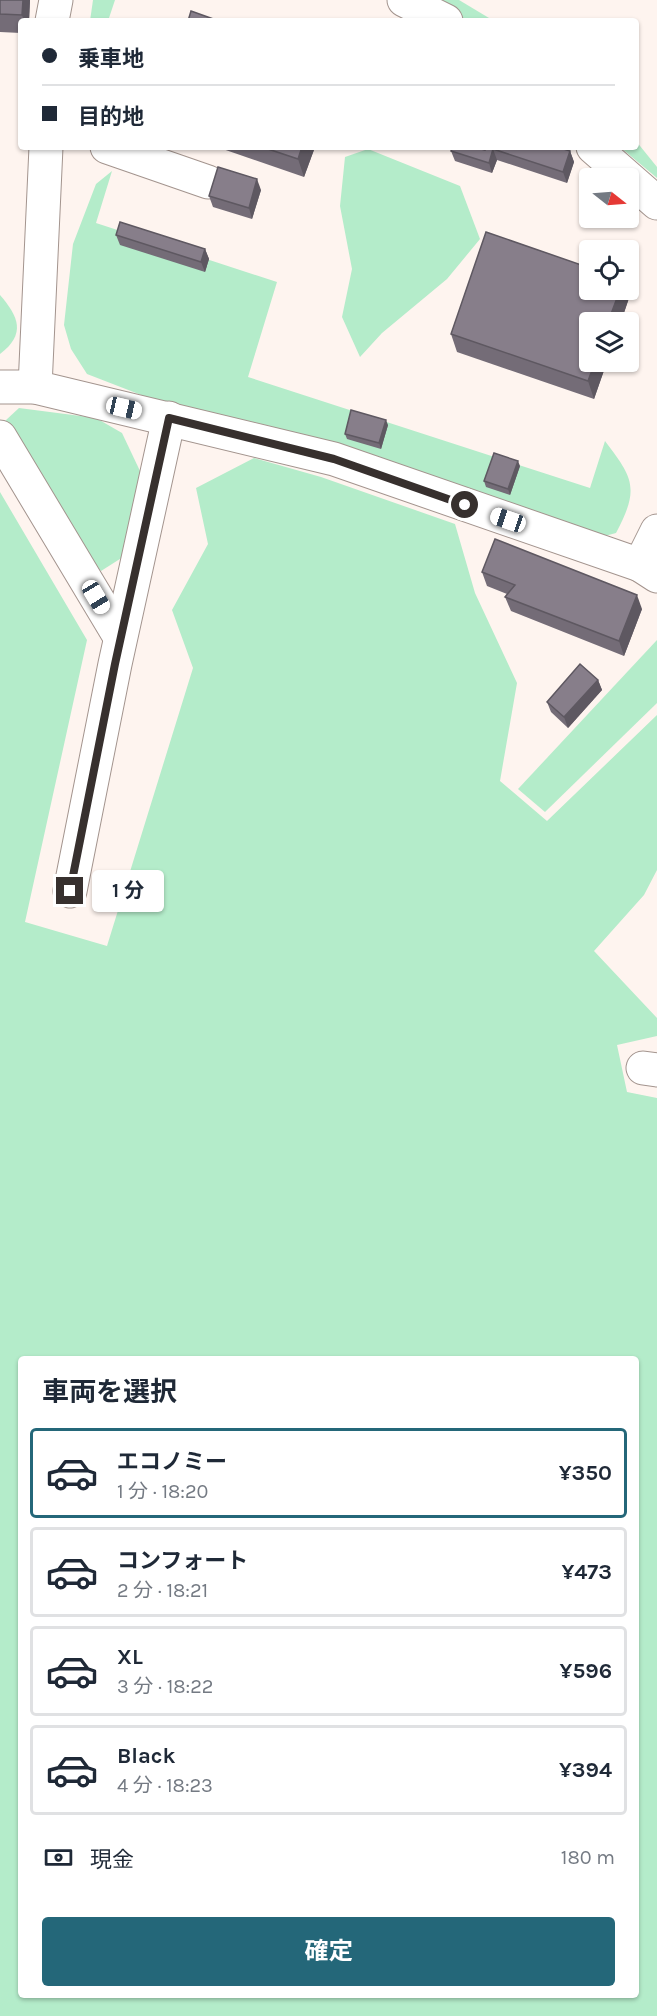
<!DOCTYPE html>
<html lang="ja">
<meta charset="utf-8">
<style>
body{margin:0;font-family:Karla,"Noto Sans JP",sans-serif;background:#f2f2f3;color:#1f2937;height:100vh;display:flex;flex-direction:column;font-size:22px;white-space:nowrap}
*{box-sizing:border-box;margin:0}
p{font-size:20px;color:#747a83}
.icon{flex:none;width:33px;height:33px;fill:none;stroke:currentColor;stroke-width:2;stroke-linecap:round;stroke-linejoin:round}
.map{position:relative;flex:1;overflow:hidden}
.panel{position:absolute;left:18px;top:1356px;width:621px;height:642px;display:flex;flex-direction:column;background:#fff;border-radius:6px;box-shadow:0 2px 4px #0004}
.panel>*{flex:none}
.top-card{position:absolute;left:18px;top:18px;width:621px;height:132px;border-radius:6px;box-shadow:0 2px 4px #0004;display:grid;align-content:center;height:132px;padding:0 24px;background:#fff}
.needle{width:39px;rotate:107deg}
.fabs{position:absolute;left:579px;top:168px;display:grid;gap:12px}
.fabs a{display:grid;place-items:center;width:60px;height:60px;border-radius:6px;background:#fff;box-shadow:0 2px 4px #0004;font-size:30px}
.end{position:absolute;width:27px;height:27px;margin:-14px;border:8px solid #37302e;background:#fff;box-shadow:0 0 0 3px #fff}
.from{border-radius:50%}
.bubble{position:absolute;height:42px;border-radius:6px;background:#fff;box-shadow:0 2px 4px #0004;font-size:20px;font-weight:700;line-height:42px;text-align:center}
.car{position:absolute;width:18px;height:36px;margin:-18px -9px;border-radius:8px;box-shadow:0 0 4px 2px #0007;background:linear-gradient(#fff 24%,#345 0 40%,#fff 0 76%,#345 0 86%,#fff 0)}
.top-card b{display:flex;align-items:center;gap:21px;height:57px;font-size:22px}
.top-card b+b{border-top:2px solid #e0e1e3}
.top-card i{width:15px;height:15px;background:#1f2937}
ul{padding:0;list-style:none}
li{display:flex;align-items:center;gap:18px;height:90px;margin:0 12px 9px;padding:0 12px;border:3px solid #e0e1e3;border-radius:6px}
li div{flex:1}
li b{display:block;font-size:22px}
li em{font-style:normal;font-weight:700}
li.on{border-color:#246779}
li>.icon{width:54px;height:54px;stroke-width:1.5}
h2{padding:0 24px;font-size:27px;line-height:72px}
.pay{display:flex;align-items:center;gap:15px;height:66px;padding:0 24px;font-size:22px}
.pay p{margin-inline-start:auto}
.button{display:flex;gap:12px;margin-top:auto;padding:12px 24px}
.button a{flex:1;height:69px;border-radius:6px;background:#246779;color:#fff;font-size:24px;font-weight:700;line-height:69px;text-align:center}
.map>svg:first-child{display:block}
.green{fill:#b4ecca;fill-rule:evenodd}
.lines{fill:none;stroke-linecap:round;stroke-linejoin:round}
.minor-casing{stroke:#a3948e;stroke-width:35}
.minor{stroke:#fff;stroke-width:33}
.wall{fill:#746c77}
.shaded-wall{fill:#5e5861}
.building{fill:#877e8a;stroke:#5e5861;stroke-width:1.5}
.route{stroke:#37302e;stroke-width:8}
</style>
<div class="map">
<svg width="657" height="2016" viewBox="0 0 657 2016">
<rect width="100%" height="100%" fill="#fef4ef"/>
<g class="green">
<path d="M93,0H115L108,21H90Z"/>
<path d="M435,0H459L494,21H465Z"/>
<path d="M636,141L657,167V178L620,147H636Z"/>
<path d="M368,149L460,186L480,239L447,279L382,333L360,357L342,317L352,269L340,206L345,157Z"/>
<path d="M112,171L96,223L277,282L248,377L590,488L605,441C633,478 640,488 616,533L601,537L270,426L149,398L87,374L71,349L64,325L73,244L96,184Z"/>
<path d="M0,295C19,317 26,334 0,354Z"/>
<path d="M19,408L96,418L122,433L140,471L123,557L101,571L75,540L5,421Z"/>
<path d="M254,458L321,477L455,524L475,593L517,683L500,781L547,821L657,715V870L644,895L594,951L657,1018V1036L617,1045L627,1092L657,1098V2016H0V492L87,640L25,922L107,946L193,668L172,610L208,544L196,488ZM21,1359H636V1995H21Z"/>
<path d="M657,640V703L545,812L518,789Z"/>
</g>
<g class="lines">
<g class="minor-casing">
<g id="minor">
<path d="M404,0L446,21"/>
<path d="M52,21L56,0"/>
<path d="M107,147L208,182"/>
<path d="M593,147L657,203"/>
<path d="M0,387H35L334,459L640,565L657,576"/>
<path d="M35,387L46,147"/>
<path d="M0,437L120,637"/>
<path d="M640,565L657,531"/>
<path d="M70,891L115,664L169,418"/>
<path d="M643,1068L657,1070"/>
</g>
</g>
<use href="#minor" class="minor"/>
</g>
<g class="wall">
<path d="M0,0H30L29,21H21V33L0,32Z"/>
<path d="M217,147H315L304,177Z"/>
<path d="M486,147L570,151L574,162L567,183L497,160L492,173L455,161L451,151L485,150Z"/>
<path d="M261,190L252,219L213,207L209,196Z"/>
<path d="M116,235L205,249L209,259L205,272L120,245Z"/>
<path d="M629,298L594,399L457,352L451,334Z"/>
<path d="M388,425L381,449L347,439L345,434Z"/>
<path d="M520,466L510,495L486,487L484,481Z"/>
<path d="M482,572L642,609L624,656L511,611L505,597L507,594L487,586Z"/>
<path d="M598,680L602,690L568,728L551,712L547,702Z"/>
</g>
<g class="shaded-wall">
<path d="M23,0H30L29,21H24L22,15Z"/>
<path d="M302,147H315L304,177L298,159Z"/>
<path d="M493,149L497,160L492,173L489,163Z"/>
<path d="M570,151L574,162L567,183L563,172Z"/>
<path d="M257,179L261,190L252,219L249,208Z"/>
<path d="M205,249L209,259L205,272L201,262Z"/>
<path d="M620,290H626L629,298L621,322H608Z"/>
<path d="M595,362H607L594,399L588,381Z"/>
<path d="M386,420L388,425L381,449L379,443Z"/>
<path d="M518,461L520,466L510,495L508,489Z"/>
<path d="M637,595L642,609L624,656L619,641Z"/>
<path d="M598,680L602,690L568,728L564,717Z"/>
</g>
<g class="building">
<path d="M0,0H23L22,15L0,14Z"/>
<path d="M191,11L219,21H188Z"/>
<path d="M262,147H302L298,159Z"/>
<path d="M452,147H474L485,150L486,147H557L570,151L563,172L493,149L489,163L451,151Z"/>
<path d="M218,167L257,179L249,208L209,196Z"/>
<path d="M120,222L205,249L201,262L116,235Z"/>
<path d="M486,232L590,268V290H620L608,322H590V362H595L588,381L451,334Z"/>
<path d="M351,410L386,420L379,443L345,434Z"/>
<path d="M494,453L518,461L508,489L484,481Z"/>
<path d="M495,539L637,595L619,641L505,597L515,585L482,572Z"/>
<path d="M580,664L598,680L564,717L547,702Z"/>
</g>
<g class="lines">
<path class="route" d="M70,891L115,664L169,418L334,459L465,505"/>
</g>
</svg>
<div class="fabs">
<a><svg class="needle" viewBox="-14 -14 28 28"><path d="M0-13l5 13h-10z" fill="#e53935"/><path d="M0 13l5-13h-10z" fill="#747a83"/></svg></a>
<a><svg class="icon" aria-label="locate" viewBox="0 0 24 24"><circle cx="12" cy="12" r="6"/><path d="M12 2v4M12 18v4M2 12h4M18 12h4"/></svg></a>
<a><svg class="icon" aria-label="layers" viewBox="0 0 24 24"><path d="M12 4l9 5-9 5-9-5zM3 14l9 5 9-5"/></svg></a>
</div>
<i class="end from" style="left:465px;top:505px"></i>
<i class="end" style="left:70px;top:891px"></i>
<div class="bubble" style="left:92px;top:870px;width:72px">1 分</div>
<i class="car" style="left:124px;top:408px;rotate:103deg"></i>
<i class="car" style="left:508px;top:520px;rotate:289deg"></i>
<i class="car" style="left:96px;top:597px;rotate:149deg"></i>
<div class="top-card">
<b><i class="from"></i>乗車地</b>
<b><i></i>目的地</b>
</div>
<section class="panel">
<h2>車両を選択</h2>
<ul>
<li class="on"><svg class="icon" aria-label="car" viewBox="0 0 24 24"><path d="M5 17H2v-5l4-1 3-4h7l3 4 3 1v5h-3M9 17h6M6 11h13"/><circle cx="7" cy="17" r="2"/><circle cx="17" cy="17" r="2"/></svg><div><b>エコノミー</b><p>1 分 · 18:20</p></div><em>¥350</em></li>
<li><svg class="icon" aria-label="car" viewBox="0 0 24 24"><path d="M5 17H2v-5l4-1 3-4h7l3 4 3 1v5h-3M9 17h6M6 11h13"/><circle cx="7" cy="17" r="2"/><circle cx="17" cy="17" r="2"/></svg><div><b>コンフォート</b><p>2 分 · 18:21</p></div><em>¥473</em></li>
<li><svg class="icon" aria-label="car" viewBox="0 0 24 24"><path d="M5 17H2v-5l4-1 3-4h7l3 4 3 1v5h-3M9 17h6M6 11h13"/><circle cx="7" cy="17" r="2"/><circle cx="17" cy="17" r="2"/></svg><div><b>XL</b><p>3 分 · 18:22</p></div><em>¥596</em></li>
<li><svg class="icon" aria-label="car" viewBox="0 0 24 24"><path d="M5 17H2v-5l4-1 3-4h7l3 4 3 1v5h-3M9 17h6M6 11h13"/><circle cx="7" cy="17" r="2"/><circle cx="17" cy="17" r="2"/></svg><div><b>Black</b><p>4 分 · 18:23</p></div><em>¥394</em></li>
</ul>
<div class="pay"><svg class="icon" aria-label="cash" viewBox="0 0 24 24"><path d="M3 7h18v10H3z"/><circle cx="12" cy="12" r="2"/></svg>現金<p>180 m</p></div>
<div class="button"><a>確定</a></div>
</section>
</div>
